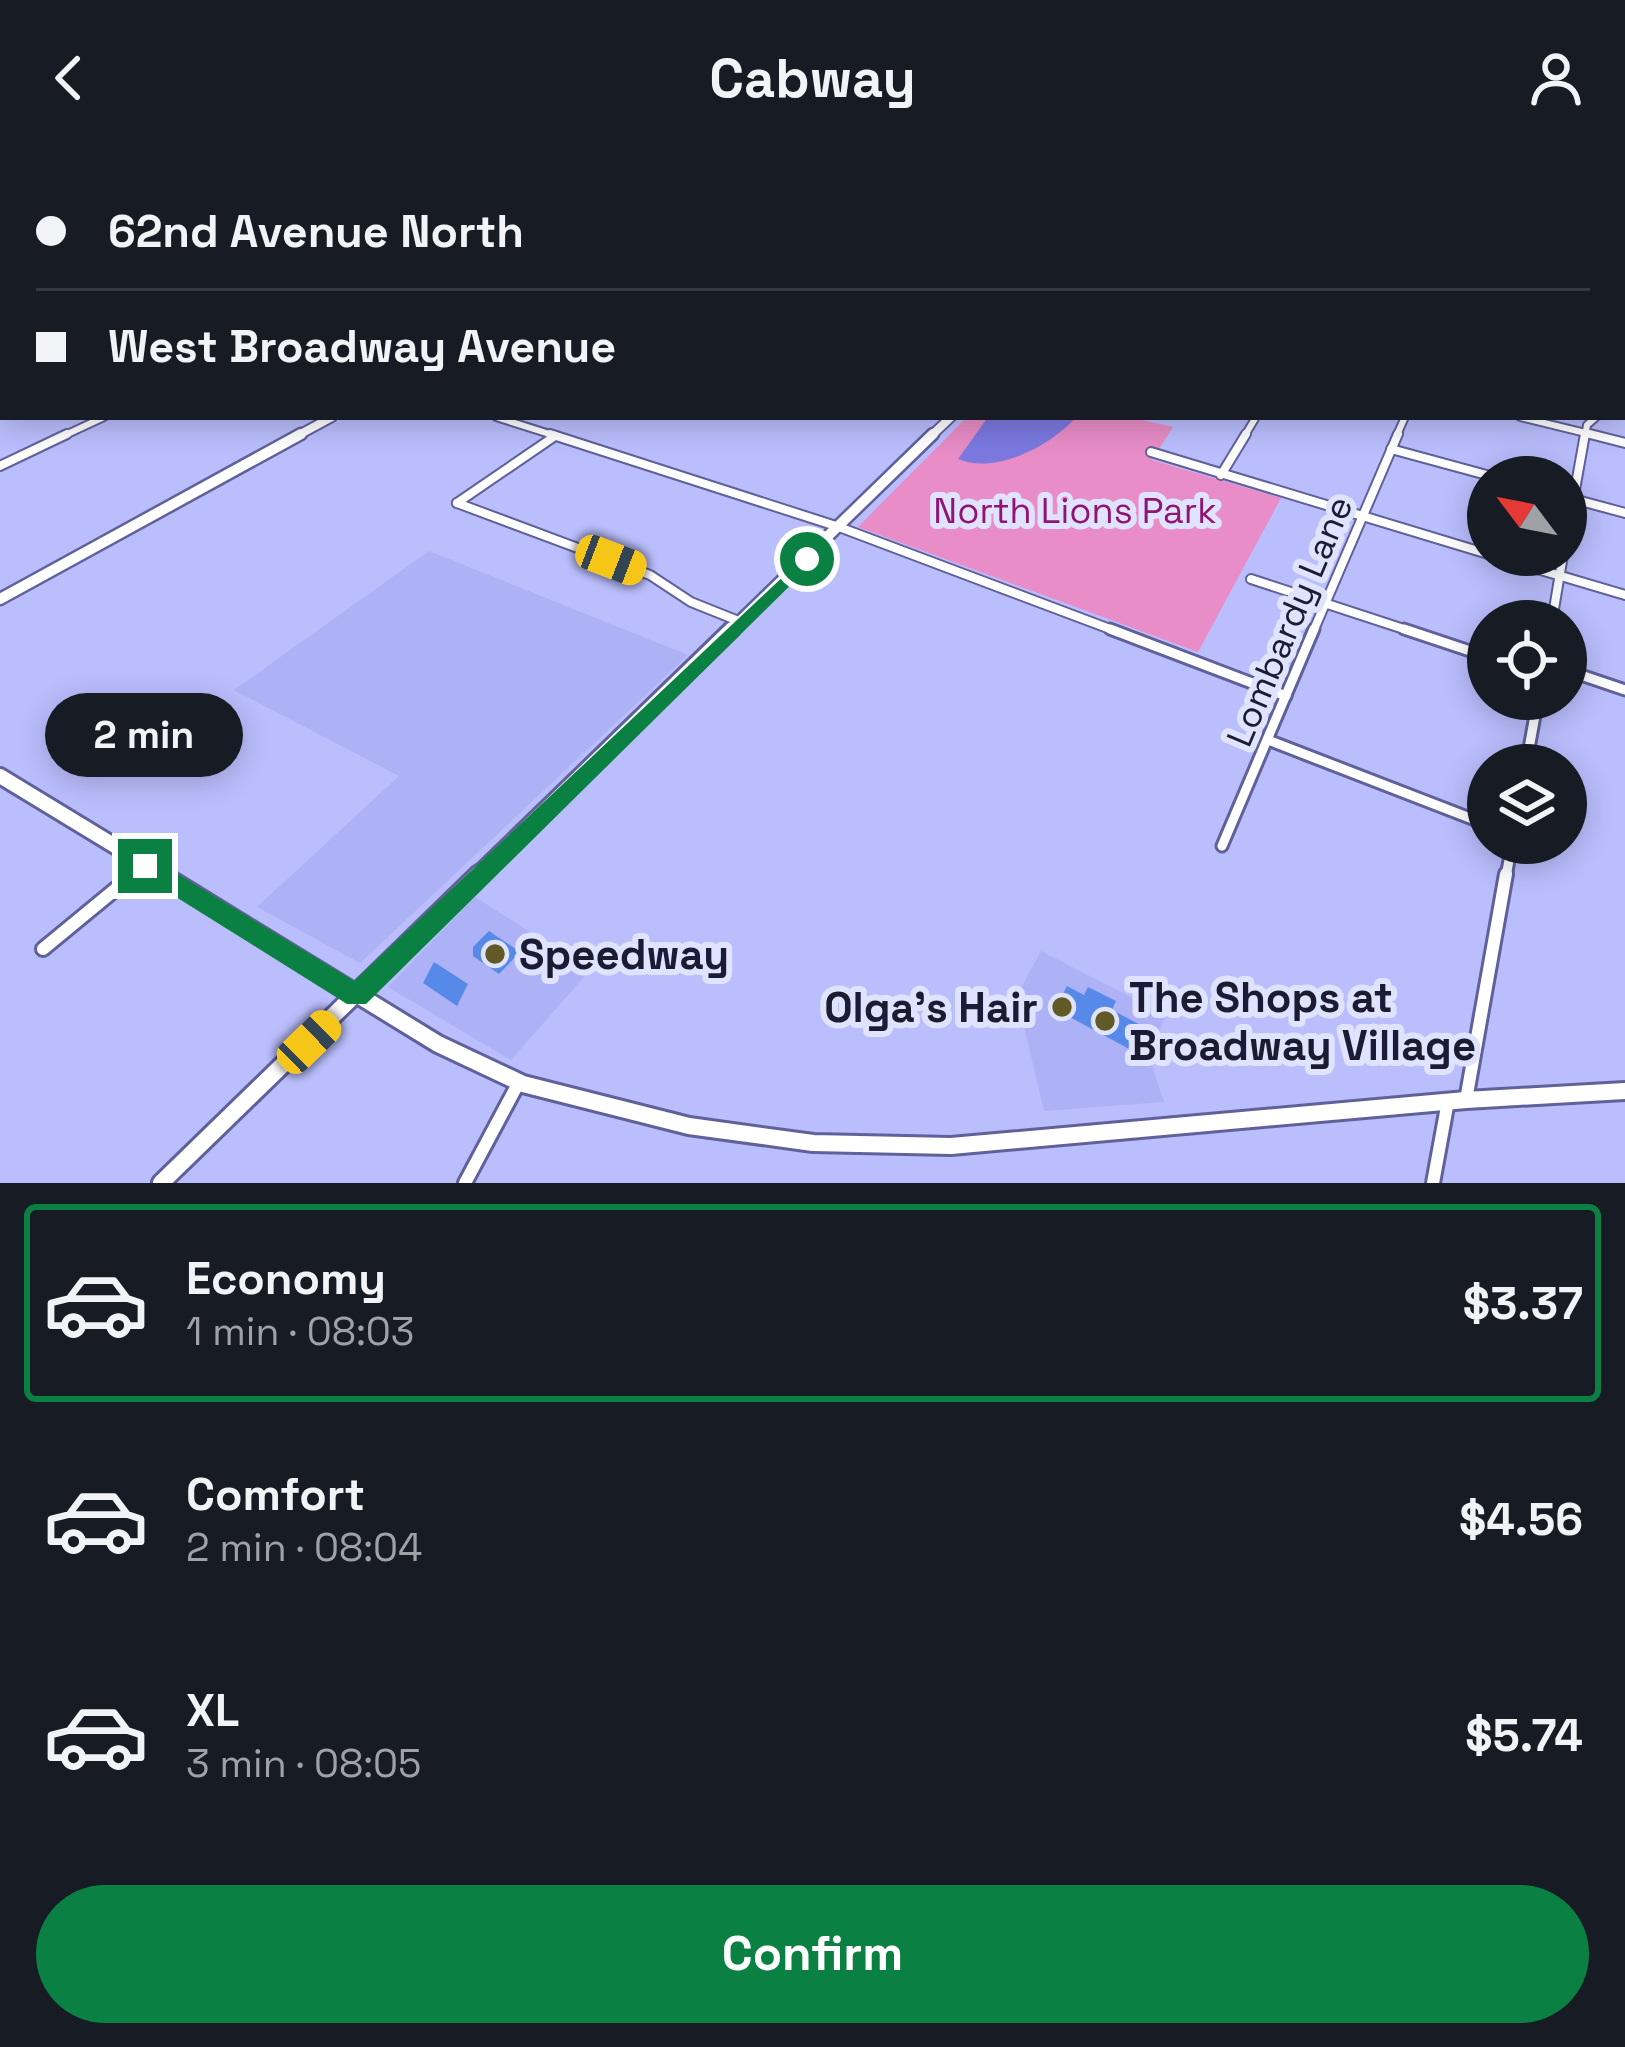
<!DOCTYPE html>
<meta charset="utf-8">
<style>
body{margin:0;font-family:"Space Grotesk",sans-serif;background:#242831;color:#f1f3f6;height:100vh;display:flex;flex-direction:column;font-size:45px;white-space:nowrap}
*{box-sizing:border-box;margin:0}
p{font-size:39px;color:#9ea1a6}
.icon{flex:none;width:66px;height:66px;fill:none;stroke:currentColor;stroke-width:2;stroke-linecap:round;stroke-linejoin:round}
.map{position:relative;height:1027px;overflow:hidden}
.panel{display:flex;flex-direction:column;background:#171b24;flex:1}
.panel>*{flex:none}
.guide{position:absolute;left:0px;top:0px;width:1626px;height:264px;box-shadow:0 6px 30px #0003;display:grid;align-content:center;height:264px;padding:0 36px;background:#171b24}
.needle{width:78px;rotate:302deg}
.buttons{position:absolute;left:1467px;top:300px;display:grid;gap:24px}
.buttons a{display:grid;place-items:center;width:120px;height:120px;border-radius:50%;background:#171b24;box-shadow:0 6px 30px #0003;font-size:60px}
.end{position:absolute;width:54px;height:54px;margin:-27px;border:15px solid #0b8043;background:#fff;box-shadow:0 0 0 6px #fff}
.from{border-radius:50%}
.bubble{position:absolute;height:84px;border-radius:42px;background:#171b24;box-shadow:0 6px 30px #0003;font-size:39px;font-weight:700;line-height:84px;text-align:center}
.car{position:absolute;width:36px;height:72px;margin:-36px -18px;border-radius:15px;box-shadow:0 0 9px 3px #0007;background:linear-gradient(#f5c518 24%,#345 0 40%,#f5c518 0 76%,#345 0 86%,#f5c518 0)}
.guide b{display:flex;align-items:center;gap:42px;height:114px;font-size:45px}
.guide b+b{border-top:3px solid #363941}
.guide i{width:30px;height:30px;background:#f1f3f6}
ul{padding:21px 0 0;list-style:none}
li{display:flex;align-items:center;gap:36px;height:198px;margin:0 24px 18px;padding:0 12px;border:6px solid transparent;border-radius:12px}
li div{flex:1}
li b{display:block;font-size:45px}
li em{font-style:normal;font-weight:700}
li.on{border-color:#0b8043}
li>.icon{width:108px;height:108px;stroke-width:1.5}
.primary-button{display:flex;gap:24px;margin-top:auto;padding:24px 36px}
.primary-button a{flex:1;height:138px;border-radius:72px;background:#0b8043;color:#fff;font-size:48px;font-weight:700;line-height:138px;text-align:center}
header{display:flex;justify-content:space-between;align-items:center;height:156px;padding:0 36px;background:#171b24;font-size:54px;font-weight:700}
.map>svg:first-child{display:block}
.built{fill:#adb1f6}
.green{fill:#e88dc7}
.water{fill:#7b79e0}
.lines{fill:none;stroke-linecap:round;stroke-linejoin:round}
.taxiway{fill:#7d80b0;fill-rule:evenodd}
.runway{fill:#7d80b0;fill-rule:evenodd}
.building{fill:#578ae8}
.minor-far4-casing{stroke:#60619a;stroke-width:8}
.minor-far3-casing{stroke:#60619a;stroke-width:10}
.minor-far2-casing{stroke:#60619a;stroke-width:12}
.minor-far1-casing{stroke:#60619a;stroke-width:15}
.minor-casing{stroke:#60619a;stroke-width:18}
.tertiary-far4-casing{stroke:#60619a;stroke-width:9}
.tertiary-far3-casing{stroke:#60619a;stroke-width:12}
.tertiary-far2-casing{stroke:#60619a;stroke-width:15}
.tertiary-far1-casing{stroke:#60619a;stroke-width:20}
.tertiary-casing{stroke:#60619a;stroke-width:22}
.trunk-casing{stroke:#60619a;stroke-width:6}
.minor-far4{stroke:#fff;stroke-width:4.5}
.minor-far3{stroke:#fff;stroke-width:6}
.minor-far2{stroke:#fff;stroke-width:8}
.minor-far1{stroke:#fff;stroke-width:9}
.minor{stroke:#fff;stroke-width:12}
.tertiary-far4{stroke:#fff;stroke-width:6}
.tertiary-far3{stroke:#fff;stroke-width:8}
.tertiary-far2{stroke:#fff;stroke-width:10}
.tertiary-far1{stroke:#fff;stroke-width:14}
.tertiary{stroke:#fff;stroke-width:16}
.trunk{fill:#fff;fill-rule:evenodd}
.route{fill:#0b8043}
.poi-dot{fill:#615a27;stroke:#e0e3fd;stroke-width:4.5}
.labels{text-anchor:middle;stroke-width:12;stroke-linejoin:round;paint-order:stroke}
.park-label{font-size:36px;fill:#921371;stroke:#e0e3fd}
.street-label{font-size:36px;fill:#1b1b33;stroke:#e0e3fd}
.near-poi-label{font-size:42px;font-weight:bold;fill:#1b1b33;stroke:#e0e3fd;text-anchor:start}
</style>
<header><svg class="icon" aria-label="back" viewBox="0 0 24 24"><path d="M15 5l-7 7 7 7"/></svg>Cabway<svg class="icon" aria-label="person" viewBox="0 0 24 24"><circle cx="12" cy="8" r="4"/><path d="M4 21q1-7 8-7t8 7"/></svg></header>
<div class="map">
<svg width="1625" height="1027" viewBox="0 0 1625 1027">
<rect width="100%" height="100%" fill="#babefd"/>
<g class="built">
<path d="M429,395L688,499L360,807L257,751L399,620L234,534Z"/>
<path d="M475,741L590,814L511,904L388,831Z"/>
<path d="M1041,795L1166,859L1149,901L1164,946L1044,955L1017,840Z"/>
</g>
<path class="green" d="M967,261H1129L1173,271L1152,304L1281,342L1198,496L858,371Z"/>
<path class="water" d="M988,261H1076C1052,289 996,319 958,303Z"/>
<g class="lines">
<g class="taxiway">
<path d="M1364,0H1380L1382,3H1366Z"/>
<path d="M1474,0H1491L1493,3H1476Z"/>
<rect x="1623" y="64" width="2" height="11"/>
<rect x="1623" y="160" width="2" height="12"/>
</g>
<g class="runway">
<path d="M1550,0H1592L1594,3H1552Z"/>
<rect x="1623" y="19" width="2" height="25"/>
</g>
</g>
<g class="building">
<path d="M489,775L520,796L499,818L473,800V791Z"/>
<path d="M434,806L468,828L457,850L423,827Z"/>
<path d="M1067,830L1084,839L1088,831L1116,845L1112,854L1154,876L1144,901L1055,853Z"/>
</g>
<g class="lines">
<g class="minor-far4-casing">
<g id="minor-far4">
<path d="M139,0L155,3"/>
<path d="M399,0L413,3"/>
<path d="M578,0L593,3"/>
<path d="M750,0L766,3"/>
<path d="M929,0L946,3"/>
<path d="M195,3L204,0"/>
<path d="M297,3L305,0"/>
<path d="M631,3L637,0"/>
</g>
</g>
<g class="minor-far3-casing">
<g id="minor-far3">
<path d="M496,261L559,281"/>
<path d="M1520,261L1602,281"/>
<path d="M61,281L104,261"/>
<path d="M1244,281L1256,261"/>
<path d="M1396,281L1405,261"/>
<path d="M1585,281L1587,269L1596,261"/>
</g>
</g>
<g class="minor-far2-casing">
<g id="minor-far2">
<path d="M550,278L839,371L1118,476"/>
<path d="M1590,278L1625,287"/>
<path d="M1391,293L1494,321"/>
<path d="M1151,296L1488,398"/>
<path d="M0,310L67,278"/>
<path d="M1221,319L1246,278"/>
<path d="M1566,341L1625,357"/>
<path d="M457,347L650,419L691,446L741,466"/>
<path d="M457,347L555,280"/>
<path d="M1566,384L1585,278"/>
<path d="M1490,399L1625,439"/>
<path d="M1251,423L1413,476"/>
<path d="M1552,465L1563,399"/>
<path d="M1313,476L1398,278"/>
</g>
</g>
<g class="minor-far1-casing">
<g id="minor-far1">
<path d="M1110,473L1286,540"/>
<path d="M1404,473L1488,501"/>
<path d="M1566,514L1625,534"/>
<path d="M1268,584L1488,669"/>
<path d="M1526,609L1538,543"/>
<path d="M1222,690L1314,473"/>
<path d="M130,721L145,709"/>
<path d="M1506,721L1512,687"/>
</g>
</g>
<g class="minor-casing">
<g id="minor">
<path d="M43,793L134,718"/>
<path d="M1466,944L1506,718"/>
<path d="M465,1027L519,926"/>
<path d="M1433,1027L1448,945"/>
</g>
</g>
<g class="tertiary-far4-casing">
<g id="tertiary-far4">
<path d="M1110,0L1128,3"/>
<path d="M809,3L815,0"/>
</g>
</g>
<g class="tertiary-far3-casing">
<g id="tertiary-far3">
<path d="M295,281L332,261"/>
<path d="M930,281L951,261"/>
</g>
</g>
<g class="tertiary-far2-casing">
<g id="tertiary-far2">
<path d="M0,443L301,278"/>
<path d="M729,476L933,278"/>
</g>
</g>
<g class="tertiary-far1-casing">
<g id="tertiary-far1">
<path d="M0,620L166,721"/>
<path d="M476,721L732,473"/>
</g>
</g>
<g class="tertiary-casing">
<g id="tertiary">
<path d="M161,718L438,888L523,928L689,970L813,987L951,990L1466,944L1625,935"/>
<path d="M161,1027L479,718"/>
</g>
</g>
<g class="trunk-casing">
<g id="trunk">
<rect x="0" y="100" width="3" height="6"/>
<rect x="1623" y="197" width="2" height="6"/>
</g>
</g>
<use href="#minor-far4" class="minor-far4"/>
<use href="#minor-far3" class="minor-far3"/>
<use href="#minor-far2" class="minor-far2"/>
<use href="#minor-far1" class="minor-far1"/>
<use href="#minor" class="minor"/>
<use href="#tertiary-far4" class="tertiary-far4"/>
<use href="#tertiary-far3" class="tertiary-far3"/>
<use href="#tertiary-far2" class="tertiary-far2"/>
<use href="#tertiary-far1" class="tertiary-far1"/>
<use href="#tertiary" class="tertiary"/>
<use href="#trunk" class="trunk"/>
</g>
<path class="route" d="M807,398L813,399V407L366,848H347L136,716L133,710L136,703H153L354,825Z"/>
<g class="poi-dot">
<circle cx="495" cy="798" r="12"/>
<circle cx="1062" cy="851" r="12"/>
<circle cx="1105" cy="865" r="12"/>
</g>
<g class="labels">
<g class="park-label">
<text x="1075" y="367">North Lions Park</text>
</g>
<g class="street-label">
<text transform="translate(1289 465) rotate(-67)" y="13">Lombardy Lane</text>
</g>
<g class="near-poi-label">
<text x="519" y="813">Speedway</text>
<text x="1129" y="856">The Shops at<tspan x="1129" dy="48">Broadway Village</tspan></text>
<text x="1038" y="866" text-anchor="end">Olga's Hair</text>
</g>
</g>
</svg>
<div class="buttons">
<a><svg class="needle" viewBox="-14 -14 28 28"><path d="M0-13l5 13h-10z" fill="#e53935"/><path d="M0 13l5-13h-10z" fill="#9ea1a6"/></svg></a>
<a><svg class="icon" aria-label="locate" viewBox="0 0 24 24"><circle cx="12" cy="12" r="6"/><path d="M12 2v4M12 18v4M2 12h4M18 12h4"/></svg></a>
<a><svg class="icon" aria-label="layers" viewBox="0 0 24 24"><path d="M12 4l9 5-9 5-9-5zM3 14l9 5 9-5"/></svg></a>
</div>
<i class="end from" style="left:807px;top:403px"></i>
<i class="end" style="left:145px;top:710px"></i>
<div class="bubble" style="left:45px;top:537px;width:198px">2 min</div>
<i class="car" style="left:611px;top:404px;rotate:111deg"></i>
<i class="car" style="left:309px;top:886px;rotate:46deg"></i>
<div class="guide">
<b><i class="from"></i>62nd Avenue North</b>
<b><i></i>West Broadway Avenue</b>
</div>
</div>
<section class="panel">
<ul>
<li class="on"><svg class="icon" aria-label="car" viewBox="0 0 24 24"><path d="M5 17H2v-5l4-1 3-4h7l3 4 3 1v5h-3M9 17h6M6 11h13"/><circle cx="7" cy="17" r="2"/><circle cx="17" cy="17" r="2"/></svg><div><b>Economy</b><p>1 min · 08:03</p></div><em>$3.37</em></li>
<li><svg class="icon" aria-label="car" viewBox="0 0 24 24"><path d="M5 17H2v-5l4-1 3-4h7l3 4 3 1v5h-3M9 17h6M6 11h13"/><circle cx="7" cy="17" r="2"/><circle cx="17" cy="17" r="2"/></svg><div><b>Comfort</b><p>2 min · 08:04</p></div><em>$4.56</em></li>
<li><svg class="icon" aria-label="car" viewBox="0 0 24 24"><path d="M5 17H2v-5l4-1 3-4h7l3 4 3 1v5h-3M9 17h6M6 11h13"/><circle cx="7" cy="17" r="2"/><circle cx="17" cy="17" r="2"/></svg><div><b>XL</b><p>3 min · 08:05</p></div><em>$5.74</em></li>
</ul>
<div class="primary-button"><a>Confirm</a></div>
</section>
